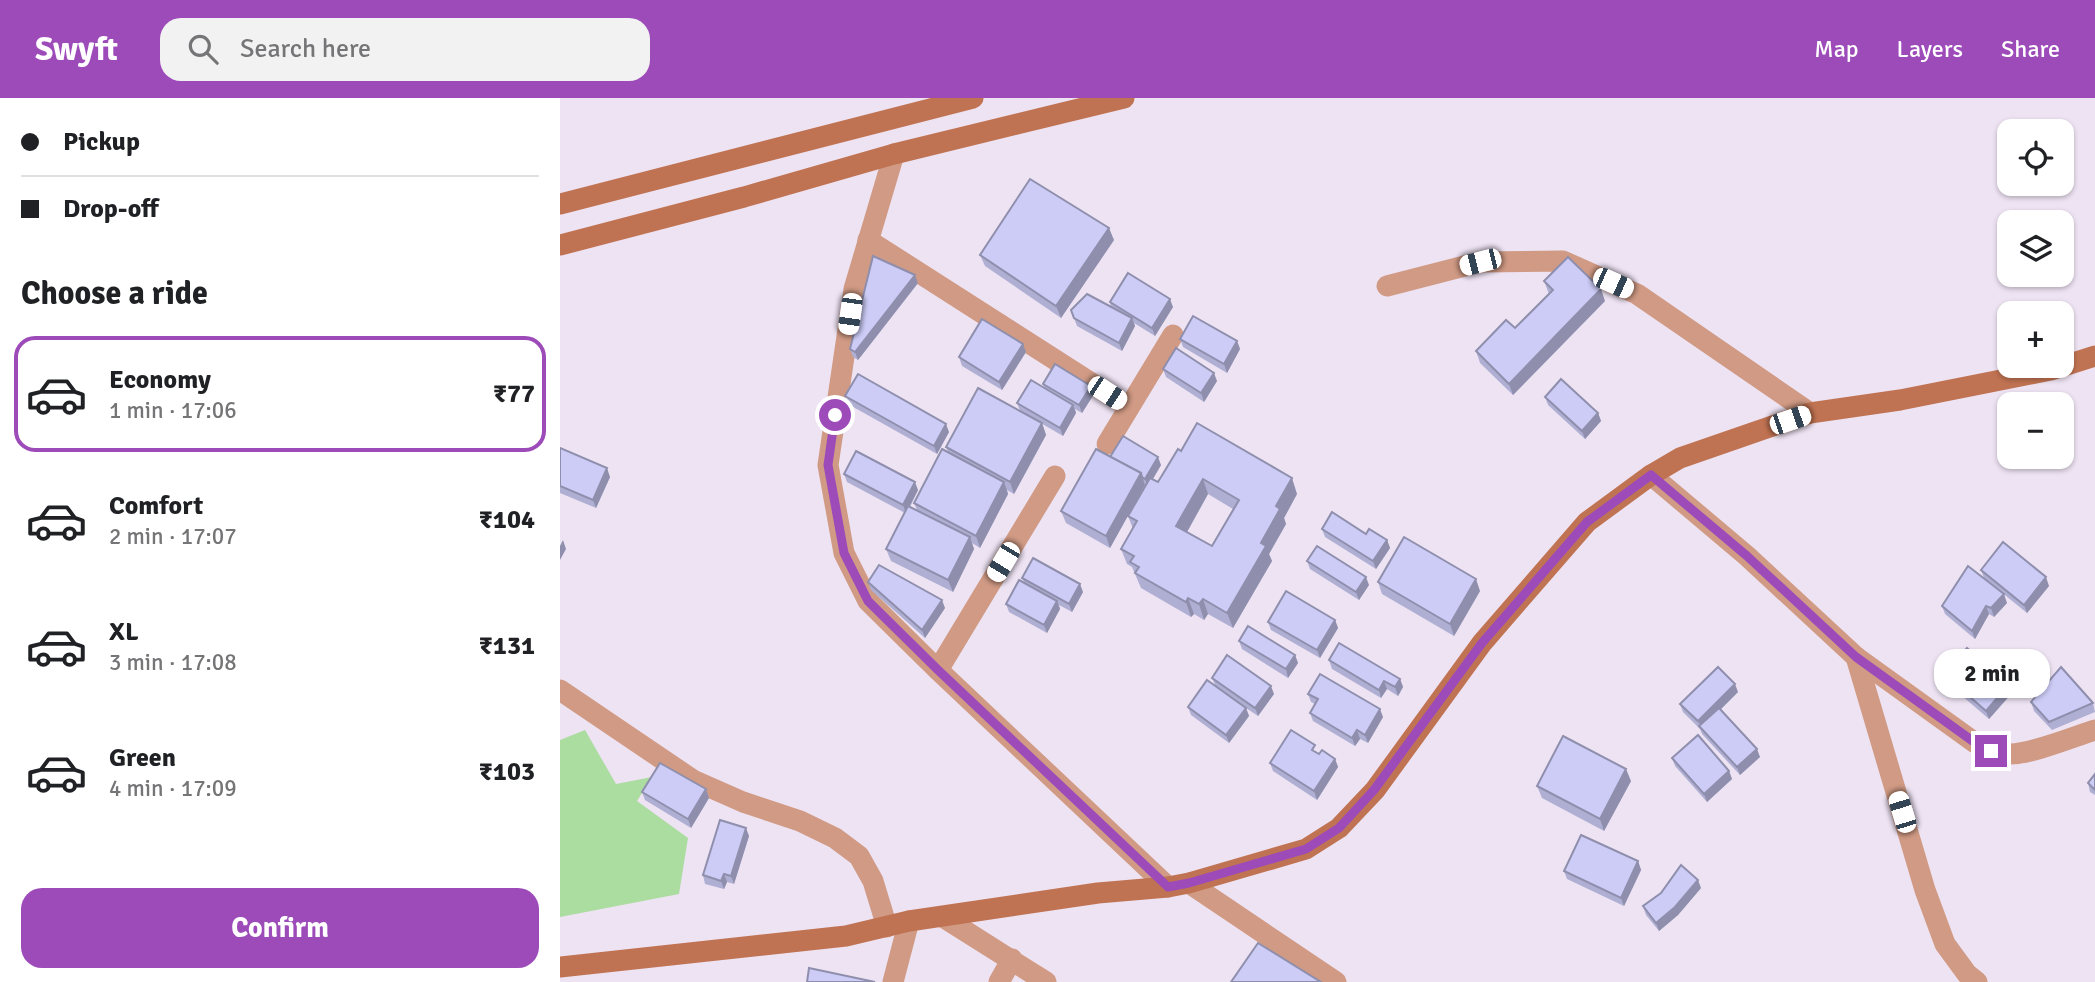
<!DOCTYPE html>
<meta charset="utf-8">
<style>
body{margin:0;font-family:Signika,sans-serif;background:#f2f2f2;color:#202124;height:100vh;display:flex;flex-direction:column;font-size:26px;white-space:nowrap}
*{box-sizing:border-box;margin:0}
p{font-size:23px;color:#757577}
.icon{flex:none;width:38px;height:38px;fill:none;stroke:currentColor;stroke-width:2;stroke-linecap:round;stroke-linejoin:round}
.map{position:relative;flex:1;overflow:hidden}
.drawer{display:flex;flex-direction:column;background:#fff;width:560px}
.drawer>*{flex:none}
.top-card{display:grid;align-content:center;height:154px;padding:0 21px;background:#fff}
.buttons{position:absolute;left:1437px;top:21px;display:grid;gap:14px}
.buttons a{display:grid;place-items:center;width:77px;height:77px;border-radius:14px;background:#fff;box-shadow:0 2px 5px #0004;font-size:35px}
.end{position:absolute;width:32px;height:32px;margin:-16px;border:9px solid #9e4bba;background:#fff;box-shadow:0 0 0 4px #fff}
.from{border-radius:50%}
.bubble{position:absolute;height:49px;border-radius:21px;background:#fff;box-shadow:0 2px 5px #0004;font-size:23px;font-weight:700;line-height:49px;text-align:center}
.car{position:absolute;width:21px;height:42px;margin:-21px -10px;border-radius:9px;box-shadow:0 0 5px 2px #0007;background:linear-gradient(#fff 24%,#345 0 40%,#fff 0 76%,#345 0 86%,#fff 0)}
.top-card b{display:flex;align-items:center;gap:24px;height:66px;font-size:26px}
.top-card b+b{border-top:2px solid #e0e0e0}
.top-card i{width:18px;height:18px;background:#202124}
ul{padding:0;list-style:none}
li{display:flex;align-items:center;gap:21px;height:116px;margin:0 14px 10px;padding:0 7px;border:4px solid transparent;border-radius:21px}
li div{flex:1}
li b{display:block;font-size:26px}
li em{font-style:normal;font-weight:700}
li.current{border-color:#9e4bba}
li>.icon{width:63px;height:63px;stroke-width:1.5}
h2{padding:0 21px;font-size:32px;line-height:84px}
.button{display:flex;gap:14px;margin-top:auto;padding:14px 21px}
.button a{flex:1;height:80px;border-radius:21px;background:#9e4bba;color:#fff;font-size:28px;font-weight:700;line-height:80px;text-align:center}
header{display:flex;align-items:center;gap:42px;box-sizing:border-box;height:98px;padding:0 35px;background:#9e4bba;color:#fff}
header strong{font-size:33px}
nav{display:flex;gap:38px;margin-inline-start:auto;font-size:24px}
.search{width:490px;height:63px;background:#f2f2f2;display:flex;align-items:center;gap:18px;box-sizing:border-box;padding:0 24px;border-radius:21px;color:#757577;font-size:26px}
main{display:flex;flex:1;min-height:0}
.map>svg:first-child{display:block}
.green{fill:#abdca0}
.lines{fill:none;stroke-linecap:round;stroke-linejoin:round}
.street{stroke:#d09a84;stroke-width:21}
.secondary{stroke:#c07352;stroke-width:21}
.wall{fill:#afafd4;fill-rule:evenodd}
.shaded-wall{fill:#8f8fad}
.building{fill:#ccccf7;stroke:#8f8fad;stroke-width:2;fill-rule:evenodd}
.route{stroke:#9e4bba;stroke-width:9}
</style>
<header>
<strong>Swyft</strong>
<div class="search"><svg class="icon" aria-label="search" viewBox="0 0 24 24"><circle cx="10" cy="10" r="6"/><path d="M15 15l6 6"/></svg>Search here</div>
<nav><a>Map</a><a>Layers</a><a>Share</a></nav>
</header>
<main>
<section class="drawer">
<div class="top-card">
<b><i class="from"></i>Pickup</b>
<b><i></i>Drop-off</b>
</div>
<h2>Choose a ride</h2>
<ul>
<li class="current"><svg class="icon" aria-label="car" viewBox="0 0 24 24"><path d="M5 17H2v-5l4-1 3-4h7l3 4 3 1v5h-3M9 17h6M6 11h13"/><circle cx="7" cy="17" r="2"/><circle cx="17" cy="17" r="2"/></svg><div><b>Economy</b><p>1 min · 17:06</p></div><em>₹77</em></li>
<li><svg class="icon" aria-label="car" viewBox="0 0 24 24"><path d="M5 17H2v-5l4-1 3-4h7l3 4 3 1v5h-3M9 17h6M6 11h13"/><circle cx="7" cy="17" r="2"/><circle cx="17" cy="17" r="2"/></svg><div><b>Comfort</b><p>2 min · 17:07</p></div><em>₹104</em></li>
<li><svg class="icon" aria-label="car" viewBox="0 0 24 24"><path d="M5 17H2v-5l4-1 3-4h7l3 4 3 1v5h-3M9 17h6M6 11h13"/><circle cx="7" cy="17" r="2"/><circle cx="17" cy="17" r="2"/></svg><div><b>XL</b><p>3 min · 17:08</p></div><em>₹131</em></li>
<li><svg class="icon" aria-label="car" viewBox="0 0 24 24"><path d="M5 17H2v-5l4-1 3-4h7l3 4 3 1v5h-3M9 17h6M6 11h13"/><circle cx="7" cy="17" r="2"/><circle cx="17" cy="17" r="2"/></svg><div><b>Green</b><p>4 min · 17:09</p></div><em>₹103</em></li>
</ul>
<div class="button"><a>Confirm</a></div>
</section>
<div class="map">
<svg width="1535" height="884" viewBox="0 0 1535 884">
<rect width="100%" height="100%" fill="#eee3f3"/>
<path class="green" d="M25,632L56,686L92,679L77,703L128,740L119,796L0,819V642Z"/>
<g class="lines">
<g class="street">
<path d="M334,56L294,191L268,367L284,455L308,503L378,572L608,789"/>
<path d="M308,142L569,309"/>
<path d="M827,188L920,164L1003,163L1077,196L1250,315"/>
<path d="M547,346L613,237"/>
<path d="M1091,377L1187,458L1296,559L1365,792L1385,846L1407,876L1417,884"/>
<path d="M1296,559L1414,644C1426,650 1437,656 1450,656C1472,656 1513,639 1535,632"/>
<path d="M378,572L495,378"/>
<path d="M0,592L133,682L183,704L240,723L275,740L299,758L313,783L327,829"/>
<path d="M629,785L776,884"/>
<path d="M383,819L486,884"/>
<path d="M333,884L349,823"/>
<path d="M439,884L452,861"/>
</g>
<g class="secondary">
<path d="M0,106L413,0"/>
<path d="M0,147L184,99L334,56L564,0"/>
<path d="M0,869L286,838L349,823L538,795L608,789L629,785L746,751L779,730L815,692L922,545L1027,424L1091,377L1120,360L1250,315L1340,302L1491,272L1535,258"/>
</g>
</g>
<g class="wall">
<path d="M554,142L501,220L425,168L420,157Z"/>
<path d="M984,183L1045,203L953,297L920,265L916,253L955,230L989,196Z"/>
<path d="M358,185L298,262L293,259L290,251Z"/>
<path d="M550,204L613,209L595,238L574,225L575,228L562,253L517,228L511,212L551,209Z"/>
<path d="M620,241L677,243L680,251L667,275L623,249Z"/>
<path d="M466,254L442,292L402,268L399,259Z"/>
<path d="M603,271L657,283L644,304L606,279Z"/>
<path d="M483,286L531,288L534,296L522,315L515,311L516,315L503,338L460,313L457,305L484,290Z"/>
<path d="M285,298L389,334L377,356L288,306Z"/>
<path d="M985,299L1038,315L1041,323L1025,341L988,307Z"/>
<path d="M482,325L486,337L454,396L447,392L448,396L420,450L412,445L414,451L393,494L331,463L326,451L345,415L287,384L284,376L358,392L350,409L357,412L354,405L388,354L386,349Z"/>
<path d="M0,350L50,379L36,410L0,395Z"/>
<path d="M618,351L737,396L724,420L726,426L709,456L712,463L673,530L648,516L644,522L634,516L631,519L581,490L572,469L567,466L561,451L573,431L568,418L586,387H585L550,450L506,425L501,413L550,359L601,367L593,381L598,384ZM648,396L673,411L652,448L627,434Z"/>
<path d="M762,431L806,436L827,442L830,450L816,471L765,439Z"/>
<path d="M747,463L809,487L799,502L750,471Z"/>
<path d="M1421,472L1489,488L1467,515L1424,480Z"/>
<path d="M462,480L523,494L512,514L499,507L500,511L487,535L449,514L446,506L464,484Z"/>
<path d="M308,484L385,510L365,540L311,492Z"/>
<path d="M818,484L920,493L894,538L822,496Z"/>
<path d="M1447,505L1434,519L1429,516L1415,541L1385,516L1382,508Z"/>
<path d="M775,522L778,530L760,560L711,532L708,524Z"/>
<path d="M679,543L735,557L738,565L728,580L682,551Z"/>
<path d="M769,562L840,581L843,589L838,598L827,591L821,600L772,571Z"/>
<path d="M1384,576L1452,595L1429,621L1387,585Z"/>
<path d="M652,580L714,596L698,618L686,610L689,618L669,645L631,617L628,609L655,587Z"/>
<path d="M1178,594L1161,611L1200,659L1180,677L1142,636L1140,631L1123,614L1120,606Z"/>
<path d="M748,596L823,619L808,645L800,641L795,648L753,623L750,615L755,606L751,604Z"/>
<path d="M1471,604L1533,605L1535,614L1492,632L1474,613Z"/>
<path d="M758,655L775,661L778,669L757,702L713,673L710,665Z"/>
<path d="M1112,660L1169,673L1172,681L1147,704L1115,668Z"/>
<path d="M1535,676V697L1530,694L1528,685Z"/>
<path d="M1071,683L1044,733L982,700L977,688Z"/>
<path d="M146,691L149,700L131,730L85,702L82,694Z"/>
<path d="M189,738L174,786L167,784L164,791L145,786L143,777Z"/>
<path d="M1078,763L1081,772L1064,808L1007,781L1004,773Z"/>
<path d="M1141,790L1118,817L1099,833L1086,817L1083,808Z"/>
</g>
<g class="shaded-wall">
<path d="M549,130L554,142L501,220L496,208Z"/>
<path d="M355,177L358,185L298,262L295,254Z"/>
<path d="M1041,191L1045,203L953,297L949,286Z"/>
<path d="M610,201L613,209L595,238L592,230Z"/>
<path d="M572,220L575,228L562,253L559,245Z"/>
<path d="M677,243L680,251L667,275L664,266Z"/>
<path d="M463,246L466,254L442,292L439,284Z"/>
<path d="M654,275L657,283L644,304L641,295Z"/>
<path d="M531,288L534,296L522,315L519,307Z"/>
<path d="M513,307L516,315L503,338L500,330Z"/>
<path d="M1038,315L1041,323L1025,341L1022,333Z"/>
<path d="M482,325L486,337L454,396L450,384Z"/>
<path d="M386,326L389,334L377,356L374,348Z"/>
<path d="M598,359L601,367L588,389L585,381Z"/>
<path d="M47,370L50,379L36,410L33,402Z"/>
<path d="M581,375L585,387L550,450L546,438Z"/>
<path d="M732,380L737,396L724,420L726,426L709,456L712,463L673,530L667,515L701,445L716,408Z"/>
<path d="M643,381L648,396L622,443L616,428Z"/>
<path d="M355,384L358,392L346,415L343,407Z"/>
<path d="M444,384L448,396L420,450L416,438Z"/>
<path d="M410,439L414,451L393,494L388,482Z"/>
<path d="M3,442L6,451L0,462V448Z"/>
<path d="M827,442L830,450L816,471L813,463Z"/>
<path d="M806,479L809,487L799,502L796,494Z"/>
<path d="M1486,479L1489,488L1467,515L1464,507Z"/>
<path d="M916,481L920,493L894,538L890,526Z"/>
<path d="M520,486L523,494L512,514L509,506Z"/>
<path d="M1444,496L1447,505L1434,519L1431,510Z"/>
<path d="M628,500L634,516L631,519L626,504Z"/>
<path d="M643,501L648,516L644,522L639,506Z"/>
<path d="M382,502L385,510L365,540L362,532Z"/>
<path d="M497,503L500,511L487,535L484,527Z"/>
<path d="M1426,508L1429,516L1415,541L1412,533Z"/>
<path d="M775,522L778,530L760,560L757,552Z"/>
<path d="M735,557L738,565L728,580L726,571Z"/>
<path d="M840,581L843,589L838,598L835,589Z"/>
<path d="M824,583L827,591L821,600L819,592Z"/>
<path d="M1175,586L1178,594L1142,630L1138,623Z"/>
<path d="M1449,586L1452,595L1429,621L1426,613Z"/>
<path d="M711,588L714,596L698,618L695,610Z"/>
<path d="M686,610L689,618L669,645L666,637Z"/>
<path d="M820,611L823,619L808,645L805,637Z"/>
<path d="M797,632L800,641L795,648L792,640Z"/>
<path d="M1197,651L1200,659L1180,677L1177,669Z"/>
<path d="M775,661L778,669L757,702L754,693Z"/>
<path d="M1066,671L1071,683L1044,733L1040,721Z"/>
<path d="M1169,673L1172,681L1147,704L1144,696Z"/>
<path d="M146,691L149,700L131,730L128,721Z"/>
<path d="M186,730L189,738L174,786L171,778Z"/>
<path d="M1078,763L1081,772L1064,808L1061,800Z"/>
<path d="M164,776L167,784L164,791L161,783Z"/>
<path d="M1138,782L1141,790L1118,817L1099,833L1096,825Z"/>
</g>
<g class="building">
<path d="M470,81L549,130L496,208L420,157Z"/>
<path d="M313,158L355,177L295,254L290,251Z"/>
<path d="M1008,159L1041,191L949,286L916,253L946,222L955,230L993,192L984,183Z"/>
<path d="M568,175L610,201L592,230L550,204Z"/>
<path d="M527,196L572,220L559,245L514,220L511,212Z"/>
<path d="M633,218L677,243L664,266L620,241Z"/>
<path d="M422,221L463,246L439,284L399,259Z"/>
<path d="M616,250L654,275L641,295L603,271Z"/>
<path d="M495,266L531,288L519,307L483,286Z"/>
<path d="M298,276L386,326L374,348L285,298Z"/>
<path d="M1001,281L1038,315L1022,333L985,299Z"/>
<path d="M471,282L513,307L500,330L457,305Z"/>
<path d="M418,290L482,325L450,384L386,349Z"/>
<path d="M637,325L732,380L716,408L720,411L701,445L706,448L667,515L643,501L639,506L628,500L626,504L575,475L579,469L570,464L574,458L561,451L577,423L568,418L590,380L598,384L618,351L621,353ZM643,381L679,402L652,448L616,428Z"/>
<path d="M563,338L598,359L585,381L582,379L581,375L550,359Z"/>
<path d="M0,350L47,370L33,402L0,388Z"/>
<path d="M382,351L444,384L416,438L354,405Z"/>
<path d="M536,351L581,375L546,438L501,413Z"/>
<path d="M296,353L355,384L343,407L284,376Z"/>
<path d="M348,408L410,439L388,482L326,451Z"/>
<path d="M772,414L806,436L809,431L827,442L813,463L762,431Z"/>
<path d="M844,439L916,481L890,526L818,484Z"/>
<path d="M1443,444L1486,479L1464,507L1421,472Z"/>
<path d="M757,448L806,479L796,494L747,463Z"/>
<path d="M473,460L520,486L509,506L462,480Z"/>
<path d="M319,467L382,502L362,532L308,484Z"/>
<path d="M1408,468L1444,496L1431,510L1426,508L1412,533L1382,508Z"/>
<path d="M459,482L497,503L484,527L446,506Z"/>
<path d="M726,493L775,522L757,552L708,524Z"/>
<path d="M688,528L735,557L726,571L679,543Z"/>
<path d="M779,545L840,581L835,589L824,583L819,592L769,562Z"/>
<path d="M1407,550L1449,586L1426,613L1384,576Z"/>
<path d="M667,557L711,588L695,610L652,580Z"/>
<path d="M1158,569L1175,586L1138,623L1120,606Z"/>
<path d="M1501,569L1533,605L1489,624L1471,604Z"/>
<path d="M760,576L820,611L805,637L797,632L792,640L750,615L758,601L748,596Z"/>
<path d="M647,582L686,610L666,637L628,609Z"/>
<path d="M1159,610L1197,651L1177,669L1139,628Z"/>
<path d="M731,632L755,647L752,652L759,656L762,652L775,661L754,693L710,665Z"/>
<path d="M1138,637L1169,673L1144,696L1112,660Z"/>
<path d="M1003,638L1066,671L1040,721L977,688Z"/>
<path d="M100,665L146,691L128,721L82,694Z"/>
<path d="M1535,676V692L1528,685Z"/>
<path d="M160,722L186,730L171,778L164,776L161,783L143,777Z"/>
<path d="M1021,737L1078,763L1061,800L1004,773Z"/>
<path d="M1121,767L1138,782L1115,809L1096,825L1083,808L1101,795Z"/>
<path d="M698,845L761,884H671Z"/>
<path d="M249,870L315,884H247Z"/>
</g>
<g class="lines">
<path class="route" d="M275,317L268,367L284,455L308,503L378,572L608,789L629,785L746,751L779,730L814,692L922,545L1027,424L1091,377L1187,458L1296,559L1414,644L1431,653"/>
</g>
</svg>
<div class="buttons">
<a><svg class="icon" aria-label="locate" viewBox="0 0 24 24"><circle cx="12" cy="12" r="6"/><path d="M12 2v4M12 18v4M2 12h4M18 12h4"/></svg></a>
<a><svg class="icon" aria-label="layers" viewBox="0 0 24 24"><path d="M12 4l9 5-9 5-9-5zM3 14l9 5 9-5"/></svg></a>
<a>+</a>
<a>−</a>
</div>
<i class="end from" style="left:275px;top:317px"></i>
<i class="end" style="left:1431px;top:653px"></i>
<div class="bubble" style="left:1374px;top:551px;width:116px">2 min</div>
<i class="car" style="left:920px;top:164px;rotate:256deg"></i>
<i class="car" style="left:1053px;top:185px;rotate:114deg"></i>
<i class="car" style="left:290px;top:216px;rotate:188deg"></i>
<i class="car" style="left:547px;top:295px;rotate:123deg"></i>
<i class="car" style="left:1230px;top:322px;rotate:71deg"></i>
<i class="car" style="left:443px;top:464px;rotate:211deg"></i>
<i class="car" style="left:1342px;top:714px;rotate:343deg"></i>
</div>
</main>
